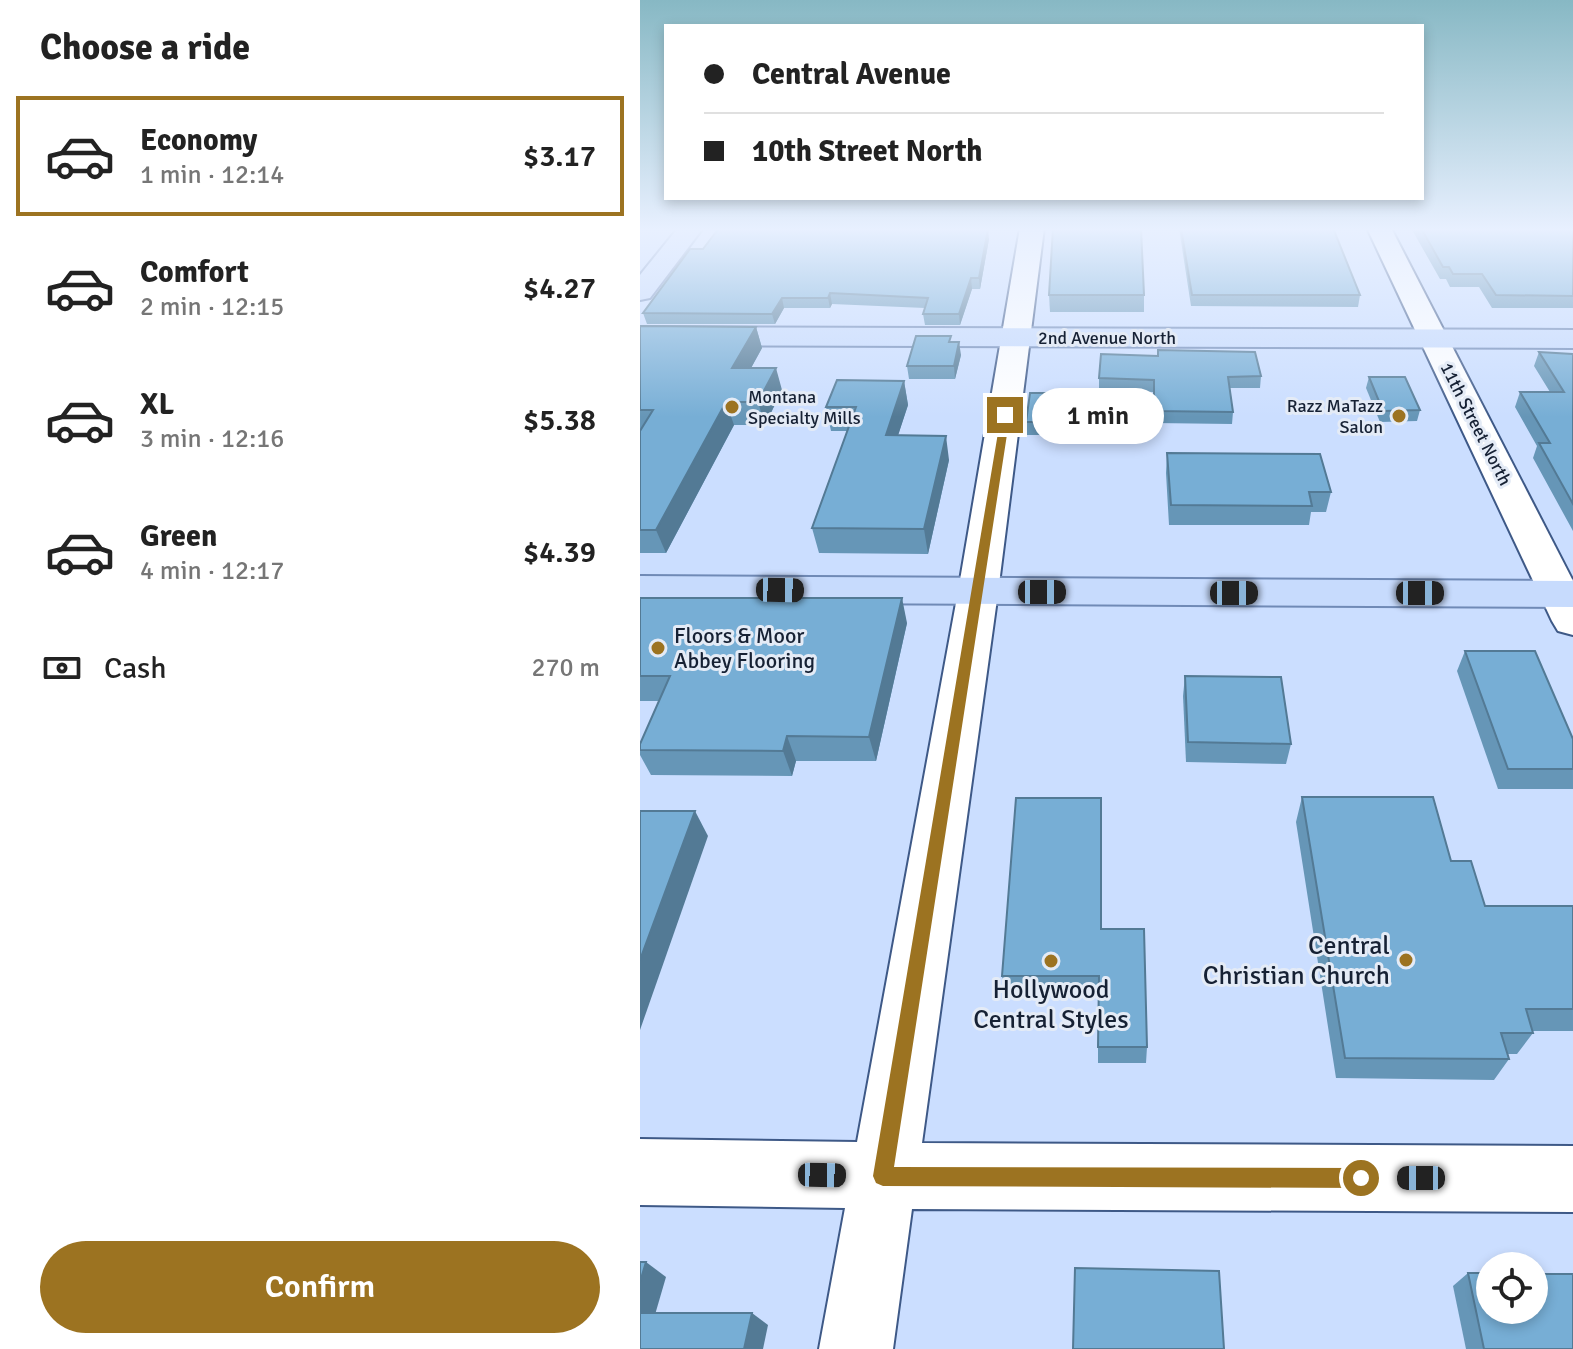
<!DOCTYPE html>
<meta charset="utf-8">
<style>
body{margin:0;font-family:Signika,sans-serif;background:#f2f2f2;color:#222;height:100vh;display:flex;flex-direction:column;font-size:30px;white-space:nowrap}
*{box-sizing:border-box;margin:0}
p{font-size:26px;color:#767676}
.icon{flex:none;width:44px;height:44px;fill:none;stroke:currentColor;stroke-width:2;stroke-linecap:round;stroke-linejoin:round}
.map{position:relative;flex:1;overflow:hidden}
.details{display:flex;flex-direction:column;background:#fff;width:640px}
.details>*{flex:none}
.banner{position:absolute;left:24px;top:24px;width:760px;height:176px;border-radius:0px;box-shadow:0 4px 12px #0003;display:grid;align-content:center;height:176px;padding:0 40px;background:#fff}
.tools{position:absolute;left:836px;top:1252px;display:grid;gap:16px}
.tools a{display:grid;place-items:center;width:72px;height:72px;border-radius:50%;background:#fff;box-shadow:0 4px 12px #0003;font-size:40px}
.end{position:absolute;width:36px;height:36px;margin:-18px;border:10px solid #9c7321;background:#fff;box-shadow:0 0 0 4px #fff}
.from{border-radius:50%}
.bubble{position:absolute;height:56px;border-radius:28px;background:#fff;box-shadow:0 4px 12px #0003;font-size:26px;font-weight:600;line-height:56px;text-align:center}
.car{position:absolute;width:24px;height:48px;margin:-24px -12px;border-radius:10px;box-shadow:0 0 6px 2px #0007;background:linear-gradient(#222 24%,#8ab4d8 0 40%,#222 0 76%,#8ab4d8 0 86%,#222 0)}
.banner b{display:flex;align-items:center;gap:28px;height:76px;font-size:30px}
.banner b+b{border-top:2px solid #e0e0e0}
.banner i{width:20px;height:20px;background:#222}
ul{padding:0;list-style:none}
li{display:flex;align-items:center;gap:24px;height:120px;margin:0 16px 12px;padding:0 24px;border:4px solid transparent;border-radius:0px}
li div{flex:1}
li b{display:block;font-size:30px}
li em{font-style:normal;font-weight:600}
li.on{border-color:#9c7321}
li>.icon{width:72px;height:72px;stroke-width:1.5}
h2{padding:0 40px;font-size:36px;line-height:96px}
.pay{display:flex;align-items:center;gap:20px;height:88px;padding:0 40px;font-size:30px}
.pay p{margin-inline-start:auto}
.primary-button{display:flex;gap:16px;margin-top:auto;padding:16px 40px}
.primary-button a{flex:1;height:92px;border-radius:48px;background:#9c7321;color:#fff;font-size:32px;font-weight:600;line-height:92px;text-align:center}
main{display:flex;flex:1;min-height:0}
.map>svg:first-child{display:block}
.lines{fill:none;stroke-linecap:round;stroke-linejoin:round}
.minor-casing{stroke:#3e5987;stroke-width:4}
.major-casing{stroke:#708ab6;stroke-width:4}
.minor{fill:#fff;fill-rule:evenodd}
.major{fill:#c7dbfd;fill-rule:evenodd}
.wall{fill:#6696b7}
.shaded-wall{fill:#537a95}
.building{fill:#77aed5;stroke:#537a95;stroke-width:2}
.route{fill:#9c7321}
.poi-dot{fill:#9c7321;stroke:#e4ebf6;stroke-width:3}
.labels{text-anchor:middle;stroke-width:6;stroke-linejoin:round;paint-order:stroke}
.far-street-label{font-size:18px;fill:#162134;stroke:#e4ebf6}
.far-poi-label{font-size:18px;fill:#162134;stroke:#e4ebf6;text-anchor:start}
.poi-label{font-size:22px;fill:#162134;stroke:#e4ebf6;text-anchor:start}
.near-poi-label{font-size:26px;fill:#162134;stroke:#e4ebf6;text-anchor:end}
</style>
<main>
<section class="details">
<h2>Choose a ride</h2>
<ul>
<li class="on"><svg class="icon" aria-label="car" viewBox="0 0 24 24"><path d="M5 17H2v-5l4-1 3-4h7l3 4 3 1v5h-3M9 17h6M6 11h13"/><circle cx="7" cy="17" r="2"/><circle cx="17" cy="17" r="2"/></svg><div><b>Economy</b><p>1 min · 12:14</p></div><em>$3.17</em></li>
<li><svg class="icon" aria-label="car" viewBox="0 0 24 24"><path d="M5 17H2v-5l4-1 3-4h7l3 4 3 1v5h-3M9 17h6M6 11h13"/><circle cx="7" cy="17" r="2"/><circle cx="17" cy="17" r="2"/></svg><div><b>Comfort</b><p>2 min · 12:15</p></div><em>$4.27</em></li>
<li><svg class="icon" aria-label="car" viewBox="0 0 24 24"><path d="M5 17H2v-5l4-1 3-4h7l3 4 3 1v5h-3M9 17h6M6 11h13"/><circle cx="7" cy="17" r="2"/><circle cx="17" cy="17" r="2"/></svg><div><b>XL</b><p>3 min · 12:16</p></div><em>$5.38</em></li>
<li><svg class="icon" aria-label="car" viewBox="0 0 24 24"><path d="M5 17H2v-5l4-1 3-4h7l3 4 3 1v5h-3M9 17h6M6 11h13"/><circle cx="7" cy="17" r="2"/><circle cx="17" cy="17" r="2"/></svg><div><b>Green</b><p>4 min · 12:17</p></div><em>$4.39</em></li>
</ul>
<div class="pay"><svg class="icon" aria-label="cash" viewBox="0 0 24 24"><path d="M3 7h18v10H3z"/><circle cx="12" cy="12" r="2"/></svg>Cash<p>270 m</p></div>
<div class="primary-button"><a>Confirm</a></div>
</section>
<div class="map">
<svg width="933" height="1349" viewBox="0 0 933 1349">
<rect width="100%" height="100%" fill="#cbdeff"/>
<g class="lines">
<g class="minor-casing">
<g id="minor">
<path d="M380,228H404L358,592L282,1143L933,1146V1212L272,1209L253,1349H179L205,1208L0,1205V1139L217,1142L318,592Z"/>
<path d="M727,228H751L933,581V635L918,631L912,621Z"/>
</g>
</g>
<g class="major-casing">
<g id="major">
<path d="M38,228H63L10,298L0,300V275Z"/>
<path d="M0,327L933,330V348L0,345Z"/>
<path d="M0,576L933,581V607L0,602Z"/>
</g>
</g>
<use href="#minor" class="minor"/>
<use href="#major" class="major"/>
</g>
<g class="wall">
<path d="M79,228H336V229L349,239L340,289H332L320,325H285L283,314L285,308L192,304L190,308H144L135,324H7L3,313L63,249Z"/>
<path d="M539,228H693L720,295L718,307L551,306Z"/>
<path d="M771,228H933V308H852L839,287H810L806,279H800Z"/>
<path d="M409,295H504V312H410Z"/>
<path d="M0,326L116,327L122,348L111,368L142,390L125,425H94L26,553H0Z"/>
<path d="M311,342L321,355L315,379H269L267,366Z"/>
<path d="M518,350L621,376L620,388H590L593,412L592,424L514,423L513,392L459,390V378L517,356Z"/>
<path d="M899,352L933,354V531L893,458L897,446L875,407L880,392H910L894,366Z"/>
<path d="M729,377L780,410L777,421L740,422L726,388Z"/>
<path d="M264,381L268,405L258,435L309,460L288,554L179,553L172,528L208,431H191L186,407Z"/>
<path d="M434,393L433,435H387L386,422Z"/>
<path d="M527,453L691,492L686,512H671L669,525H529L526,473Z"/>
<path d="M0,598L267,623L236,761H156L152,776L11,775L0,755V744L19,701H0Z"/>
<path d="M825,651L933,739V789H858L817,671Z"/>
<path d="M545,676L651,744L646,764L546,762L543,696Z"/>
<path d="M662,797L845,906H933V1031H893V1033L877,1054H868L869,1059L854,1080L696,1078L656,822Z"/>
<path d="M461,929L507,1047L506,1063H458V994H365L362,976Z"/>
<path d="M828,1273L933,1349H826L813,1286Z"/>
</g>
<g class="shaded-wall">
<path d="M348,229L349,239L340,289L339,278Z"/>
<path d="M331,278L332,289L320,325L319,314Z"/>
<path d="M190,293L192,304L190,308L188,298Z"/>
<path d="M142,298L144,308L135,324L132,314Z"/>
<path d="M116,327L122,348L99,390L92,368Z"/>
<path d="M319,342L321,355L315,379L314,366Z"/>
<path d="M136,368L142,390L125,425L118,402Z"/>
<path d="M264,381L268,405L250,460L246,435Z"/>
<path d="M86,402L94,425L26,553L16,530Z"/>
<path d="M306,436L309,460L288,554L284,529Z"/>
<path d="M262,598L267,623L236,761L229,737Z"/>
<path d="M147,736L156,761L152,776L143,751Z"/>
<path d="M55,811L68,836L0,1030V960Z"/>
<path d="M6,1262L26,1277L12,1325L0,1318V1282Z"/>
<path d="M112,1313L128,1325L123,1349H104Z"/>
</g>
<g class="building">
<path d="M79,228H333V229H348L339,278H331L319,314H283L288,298L190,293L188,298H142L132,314L3,313L50,249H63Z"/>
<path d="M413,228H501L504,295H409Z"/>
<path d="M541,228H693L720,295H552Z"/>
<path d="M781,228H933V296L856,295L842,274H813L809,267H803Z"/>
<path d="M0,326L116,327L92,368H136L118,402H86L16,530H0V431L13,410H0Z"/>
<path d="M276,336H311L309,342H319L314,366H267Z"/>
<path d="M518,350L615,352L621,376L588,377L593,412L514,411V380L459,378L461,354L518,356Z"/>
<path d="M899,352L933,354V504L899,443H910L880,392H924Z"/>
<path d="M729,377H765L780,410L743,411Z"/>
<path d="M197,380L264,381L246,435L306,436L284,529L172,528L216,407H186Z"/>
<path d="M390,393H434L433,422H386Z"/>
<path d="M527,453L680,454L691,492H669L672,506L531,505Z"/>
<path d="M0,598H262L229,737L147,736L143,751L0,750V744L30,676H0Z"/>
<path d="M825,651H895L933,739V769H868Z"/>
<path d="M545,676L641,677L651,744L548,742Z"/>
<path d="M662,797H793L811,861H831L845,906H933V1009H886L893,1033H861L869,1059L705,1058Z"/>
<path d="M376,798H461V929H504L507,1047H458L459,976H362Z"/>
<path d="M0,811H55L0,960Z"/>
<path d="M0,1262H6L0,1282Z"/>
<path d="M435,1268L579,1271L584,1349H433Z"/>
<path d="M828,1273H850V1310H894V1274H933V1349H844Z"/>
<path d="M0,1313H112L104,1349H0Z"/>
</g>
<linearGradient id="sky" x2="0" y2="1"><stop stop-color="#87b8c4"/><stop offset="0.55" stop-color="#e8f0ff"/><stop offset="1" stop-color="#e8f0ff" stop-opacity="0"/></linearGradient>
<rect width="933" height="417" fill="url(#sky)"/>
<path class="route" d="M365,412L370,415L254,1167L721,1168L728,1171L731,1178L728,1185L721,1188L243,1186L236,1183L233,1176L361,415Z"/>
<g class="poi-dot">
<circle cx="92" cy="407" r="8"/>
<circle cx="759" cy="416" r="8"/>
<circle cx="18" cy="648" r="8"/>
<circle cx="766" cy="960" r="8"/>
<circle cx="411" cy="961" r="8"/>
</g>
<g class="labels">
<g class="far-street-label">
<text x="467" y="344">2nd Avenue North</text>
<text transform="translate(836 424) rotate(63)" y="6">11th Street North</text>
</g>
<g class="far-poi-label">
<text x="108" y="403">Montana<tspan x="108" dy="21">Specialty Mills</tspan></text>
<text x="743" y="412" text-anchor="end">Razz MaTazz<tspan x="743" dy="21">Salon</tspan></text>
</g>
<g class="poi-label">
<text x="34" y="643">Floors &amp; Moor<tspan x="34" dy="25">Abbey Flooring</tspan></text>
</g>
<g class="near-poi-label">
<text x="750" y="954">Central<tspan x="750" dy="30">Christian Church</tspan></text>
<text x="411" y="998" text-anchor="middle">Hollywood<tspan x="411" dy="30">Central Styles</tspan></text>
</g>
</g>
</svg>
<div class="tools">
<a><svg class="icon" aria-label="locate" viewBox="0 0 24 24"><circle cx="12" cy="12" r="6"/><path d="M12 2v4M12 18v4M2 12h4M18 12h4"/></svg></a>
</div>
<i class="end from" style="left:721px;top:1178px"></i>
<i class="end" style="left:365px;top:415px"></i>
<div class="bubble" style="left:392px;top:388px;width:132px">1 min</div>
<i class="car" style="left:140px;top:590px;rotate:91deg"></i>
<i class="car" style="left:402px;top:592px;rotate:90deg"></i>
<i class="car" style="left:594px;top:593px;rotate:90deg"></i>
<i class="car" style="left:780px;top:593px;rotate:90deg"></i>
<i class="car" style="left:182px;top:1175px;rotate:91deg"></i>
<i class="car" style="left:781px;top:1178px;rotate:270deg"></i>
<div class="banner">
<b><i class="from"></i>Central Avenue</b>
<b><i></i>10th Street North</b>
</div>
</div>
</main>
